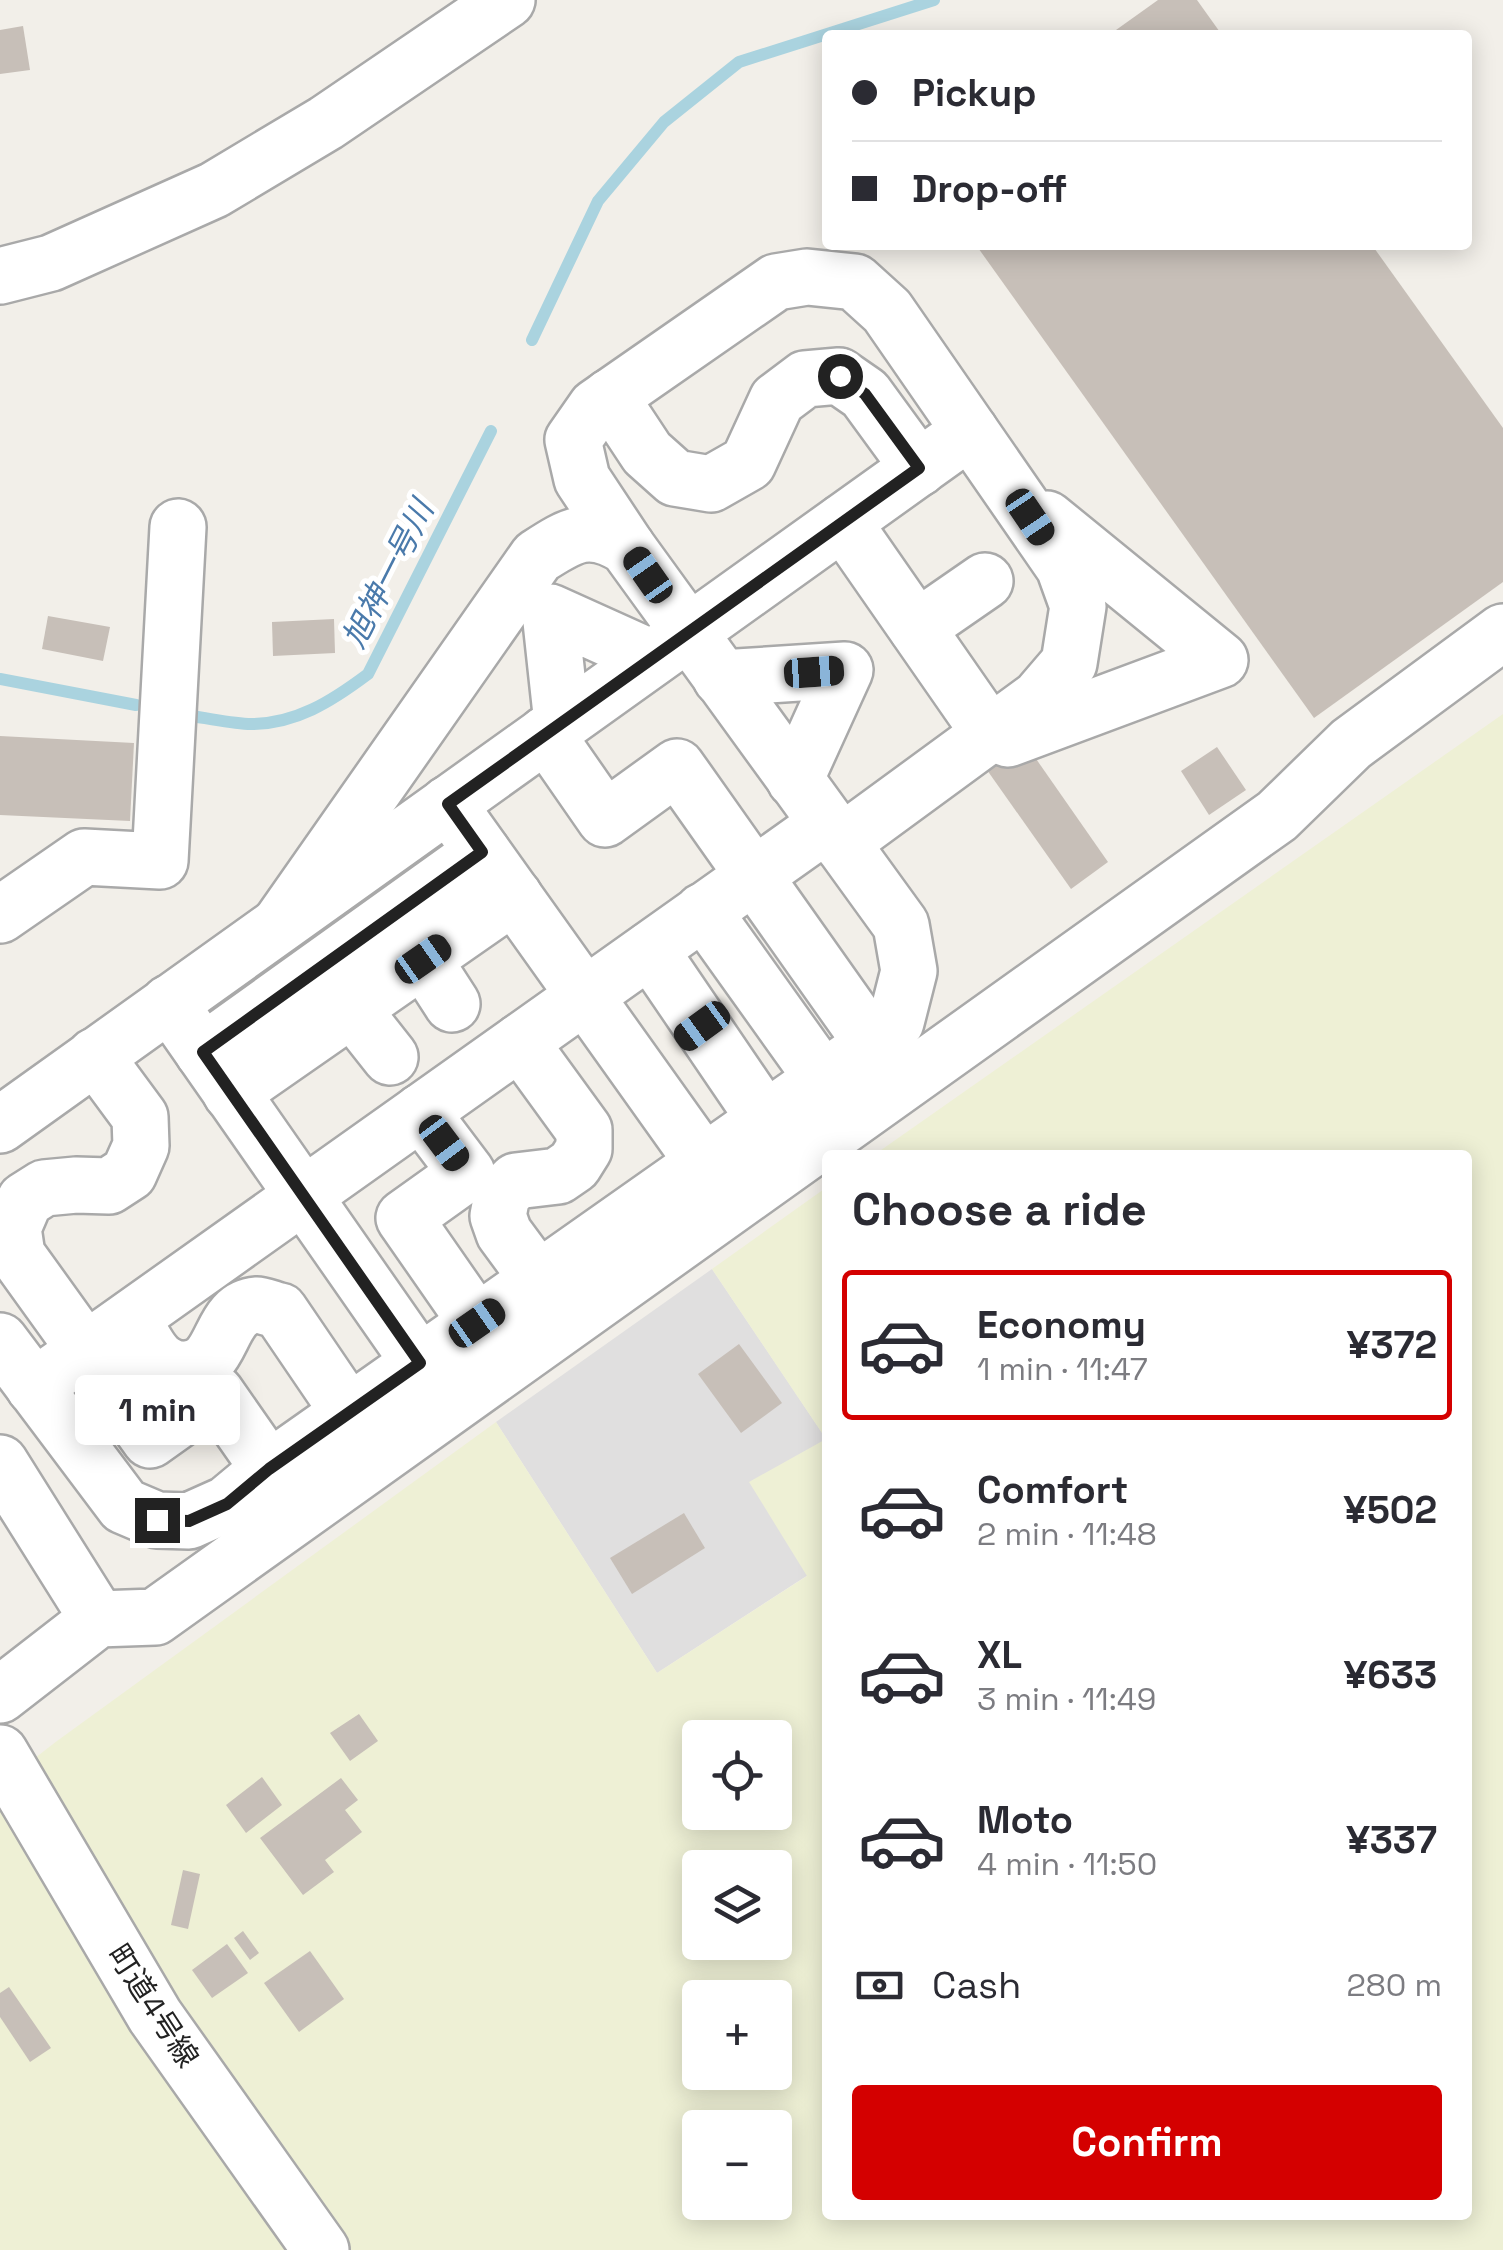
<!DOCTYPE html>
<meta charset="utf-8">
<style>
body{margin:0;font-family:"Space Grotesk","Noto Sans JP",sans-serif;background:#f7f7f7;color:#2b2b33;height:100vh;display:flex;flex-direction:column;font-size:38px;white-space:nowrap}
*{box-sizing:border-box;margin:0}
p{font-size:32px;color:#7c7c81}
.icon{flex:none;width:55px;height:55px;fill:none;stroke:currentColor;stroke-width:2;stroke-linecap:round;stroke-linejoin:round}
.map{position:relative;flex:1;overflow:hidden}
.sheet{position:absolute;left:822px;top:1150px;width:650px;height:1070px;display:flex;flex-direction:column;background:#fff;border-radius:10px;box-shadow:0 5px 25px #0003}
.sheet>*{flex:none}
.hud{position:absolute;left:822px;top:30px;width:650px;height:220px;border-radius:10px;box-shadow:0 5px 25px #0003;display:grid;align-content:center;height:220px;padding:0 30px;background:#fff}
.fabs{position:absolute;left:682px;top:1720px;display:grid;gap:20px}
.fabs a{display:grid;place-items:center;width:110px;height:110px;border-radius:10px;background:#fff;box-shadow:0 5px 25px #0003;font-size:50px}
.end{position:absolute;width:45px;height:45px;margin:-22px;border:12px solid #222;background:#fff;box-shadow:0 0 0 5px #fff}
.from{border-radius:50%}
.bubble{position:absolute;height:70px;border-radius:10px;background:#fff;box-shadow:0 5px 25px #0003;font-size:32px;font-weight:600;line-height:70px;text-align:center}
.car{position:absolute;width:30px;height:60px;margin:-30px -15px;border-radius:12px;box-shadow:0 0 8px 2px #0007;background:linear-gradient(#222 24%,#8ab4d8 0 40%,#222 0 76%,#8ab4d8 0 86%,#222 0)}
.hud b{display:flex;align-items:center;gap:35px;height:95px;font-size:38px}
.hud b+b{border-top:2px solid #e1e1e2}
.hud i{width:25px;height:25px;background:#2b2b33}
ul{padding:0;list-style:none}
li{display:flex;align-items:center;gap:30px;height:150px;margin:0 20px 15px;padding:0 10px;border:5px solid transparent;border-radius:10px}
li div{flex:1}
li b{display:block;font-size:38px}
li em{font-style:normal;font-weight:600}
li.selected{border-color:#d40000}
li>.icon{width:90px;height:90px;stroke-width:1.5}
h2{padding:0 30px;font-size:45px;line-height:120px}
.pay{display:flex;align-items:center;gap:25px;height:110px;padding:0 30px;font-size:38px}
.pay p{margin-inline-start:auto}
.button{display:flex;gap:20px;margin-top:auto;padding:20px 30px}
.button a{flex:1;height:115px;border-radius:10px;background:#d40000;color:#fff;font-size:40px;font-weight:600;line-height:115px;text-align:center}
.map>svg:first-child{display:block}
.residential{fill:#e0dfdf}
.farmland{fill:#eef0d5;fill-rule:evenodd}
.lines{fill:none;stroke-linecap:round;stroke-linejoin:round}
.stream{stroke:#aad3df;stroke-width:12}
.building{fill:#c7bfb8}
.minor-casing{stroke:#a9a9a9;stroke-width:60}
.minor{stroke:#fff;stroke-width:55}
.route{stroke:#222;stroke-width:12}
.labels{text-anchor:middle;stroke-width:10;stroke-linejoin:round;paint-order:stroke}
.street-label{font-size:30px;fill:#222;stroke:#fff}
.water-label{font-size:32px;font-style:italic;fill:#4a7aab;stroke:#fff}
</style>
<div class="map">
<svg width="1503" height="2250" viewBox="0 0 1503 2250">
<rect width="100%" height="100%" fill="#f2efe9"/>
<path class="residential" d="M712,1269L827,1440L808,1575L657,1673L496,1422Z"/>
<path class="farmland" d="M1503,714V2250H0V1785L57,1741L496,1422L657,1673L807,1576L749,1482L826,1439L712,1269L827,1187L828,2215H1468V1155H874ZM700,1738H775V1812H700ZM700,1868H775V1942H700ZM700,1998H775V2072H700ZM700,2128H775V2202H700Z"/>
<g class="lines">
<g class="stream">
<path d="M532,340L598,201L664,122L739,62L934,0"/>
<path d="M0,679L136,705"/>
<path d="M186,715C206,718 228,723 248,724C295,725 332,701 368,674L491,431"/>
</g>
</g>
<g class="building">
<path d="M1158,0H1197L1222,35H1109Z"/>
<path d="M23,26L30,70L0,74V30Z"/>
<path d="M976,245H1372L1503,428V582L1314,718Z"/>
<path d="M48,616L110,627L103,661L42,649Z"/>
<path d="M334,619L335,653L273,656L272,622Z"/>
<path d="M0,736L134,743L130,821L0,815Z"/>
<path d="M1025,743L1108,862L1071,889L987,770Z"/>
<path d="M1217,747L1246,790L1209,815L1181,771Z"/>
<path d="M739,1344L782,1403L741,1433L698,1374Z"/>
<path d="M684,1513L705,1548L632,1594L610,1558Z"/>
<path d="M359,1714L378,1741L350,1761L330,1733Z"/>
<path d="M262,1777L282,1805L246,1833L226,1805Z"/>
<path d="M341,1778L358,1800L345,1810L362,1832L325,1860L334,1872L303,1895L260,1838Z"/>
<path d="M183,1870L200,1874L188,1929L171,1925Z"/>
<path d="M243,1931L259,1953L250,1960L234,1938Z"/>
<path d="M227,1944L248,1973L212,1998L192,1970Z"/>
<path d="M310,1951L344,1999L299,2032L264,1983Z"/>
<path d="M9,1987L51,2048L30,2062L0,2017V1993Z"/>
</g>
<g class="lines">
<g class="minor-casing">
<g id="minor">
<path d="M0,276L51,263L214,190L326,123L507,0"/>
<path d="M610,397L647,453L675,478L711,484L748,463L777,400L805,379L839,376L865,394L919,468"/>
<path d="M843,522L991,735"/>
<path d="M627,547L582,479L573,440L596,407L776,282L807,277L855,282L887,311L1064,567L1078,606L1069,663L1039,698L841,843"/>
<path d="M917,628L985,581"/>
<path d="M721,678L845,670L795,780"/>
<path d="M562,723L550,612L652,658"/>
<path d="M546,734L605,819L677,767L872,1043"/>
<path d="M1008,739L1220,660L1047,519"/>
<path d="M448,804L704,1163"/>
<path d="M703,911L823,1079"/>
<path d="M0,915L84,857L160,861L178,527"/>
<path d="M650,950L765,1119"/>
<path d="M423,959L452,1004"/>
<path d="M169,1003L420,1363"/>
<path d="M352,1009L390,1057"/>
<path d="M520,1042L584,1130V1149L574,1165L558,1176L516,1181L502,1195L498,1216L504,1233L538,1279"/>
<path d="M203,1052L482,852"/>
<path d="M95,1056L140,1117L141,1146L129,1173L109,1186L76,1185L44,1188L25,1200L13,1228L17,1255L150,1440L216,1393L269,1469"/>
<path d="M231,1093L514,896"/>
<path d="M421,1112L467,1173L404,1218L477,1323"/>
<path d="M0,1125L970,431"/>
<path d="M132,1318C139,1330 147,1348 157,1358C164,1365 176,1370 185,1369C227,1368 216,1308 257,1305C263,1305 274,1310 280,1311L350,1414"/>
<path d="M0,1341L124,1506L157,1520L189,1521L227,1504L269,1469L857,1055L896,1022L909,971L901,925L627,547C589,523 571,535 537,557L280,924"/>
<path d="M34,1387L827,824"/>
<path d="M0,1463L98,1619"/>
<path d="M0,1695L98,1619L155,1617L1277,816L1351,744L1503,632"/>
<path d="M0,1753L155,2016L321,2250"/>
</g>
</g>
<use href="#minor" class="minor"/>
</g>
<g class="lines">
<path class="route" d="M157,1520L189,1521L227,1504L269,1469L420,1363L203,1052L482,852L448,804L919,468L865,394L840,376"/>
</g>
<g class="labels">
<g class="street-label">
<text transform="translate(153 2006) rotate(57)" y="10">町道4号線</text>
</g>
<g class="water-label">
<text transform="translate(388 574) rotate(-63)" y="11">旭神一号川</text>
</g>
</g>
</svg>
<div class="fabs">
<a><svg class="icon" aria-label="locate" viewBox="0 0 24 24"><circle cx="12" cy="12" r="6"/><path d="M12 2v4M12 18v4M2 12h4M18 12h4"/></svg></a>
<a><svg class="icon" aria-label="layers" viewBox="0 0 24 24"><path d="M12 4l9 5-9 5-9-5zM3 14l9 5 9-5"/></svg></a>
<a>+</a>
<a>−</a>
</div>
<i class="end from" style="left:840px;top:376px"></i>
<i class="end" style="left:157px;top:1520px"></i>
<div class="bubble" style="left:75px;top:1375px;width:165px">1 min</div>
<i class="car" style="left:1030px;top:517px;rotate:146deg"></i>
<i class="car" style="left:648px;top:575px;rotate:325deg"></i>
<i class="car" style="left:814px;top:672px;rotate:86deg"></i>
<i class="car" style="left:423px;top:959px;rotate:55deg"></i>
<i class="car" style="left:702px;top:1026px;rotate:234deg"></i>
<i class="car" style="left:444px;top:1143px;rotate:143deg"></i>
<i class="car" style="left:477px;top:1323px;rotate:55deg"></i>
<div class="hud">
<b><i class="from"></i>Pickup</b>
<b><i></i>Drop-off</b>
</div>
<section class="sheet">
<h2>Choose a ride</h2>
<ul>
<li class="selected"><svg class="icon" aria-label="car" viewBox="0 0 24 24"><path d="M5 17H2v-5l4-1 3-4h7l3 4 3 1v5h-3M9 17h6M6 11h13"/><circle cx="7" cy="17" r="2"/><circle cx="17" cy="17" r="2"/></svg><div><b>Economy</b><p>1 min · 11:47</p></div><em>¥372</em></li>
<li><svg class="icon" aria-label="car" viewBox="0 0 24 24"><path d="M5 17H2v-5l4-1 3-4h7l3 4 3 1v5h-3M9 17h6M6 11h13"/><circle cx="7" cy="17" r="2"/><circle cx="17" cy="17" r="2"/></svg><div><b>Comfort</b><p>2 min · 11:48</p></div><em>¥502</em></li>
<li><svg class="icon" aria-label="car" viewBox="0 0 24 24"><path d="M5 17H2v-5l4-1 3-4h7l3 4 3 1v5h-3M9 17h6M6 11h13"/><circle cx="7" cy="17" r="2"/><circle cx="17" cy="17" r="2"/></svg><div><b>XL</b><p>3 min · 11:49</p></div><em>¥633</em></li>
<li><svg class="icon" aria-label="car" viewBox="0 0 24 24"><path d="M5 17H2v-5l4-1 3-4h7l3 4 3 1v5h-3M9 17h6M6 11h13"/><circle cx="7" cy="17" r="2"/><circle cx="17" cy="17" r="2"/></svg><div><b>Moto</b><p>4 min · 11:50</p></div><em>¥337</em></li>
</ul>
<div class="pay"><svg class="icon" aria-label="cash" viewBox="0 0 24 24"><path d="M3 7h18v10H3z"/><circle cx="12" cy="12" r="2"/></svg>Cash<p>280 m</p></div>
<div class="button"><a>Confirm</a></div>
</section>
</div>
